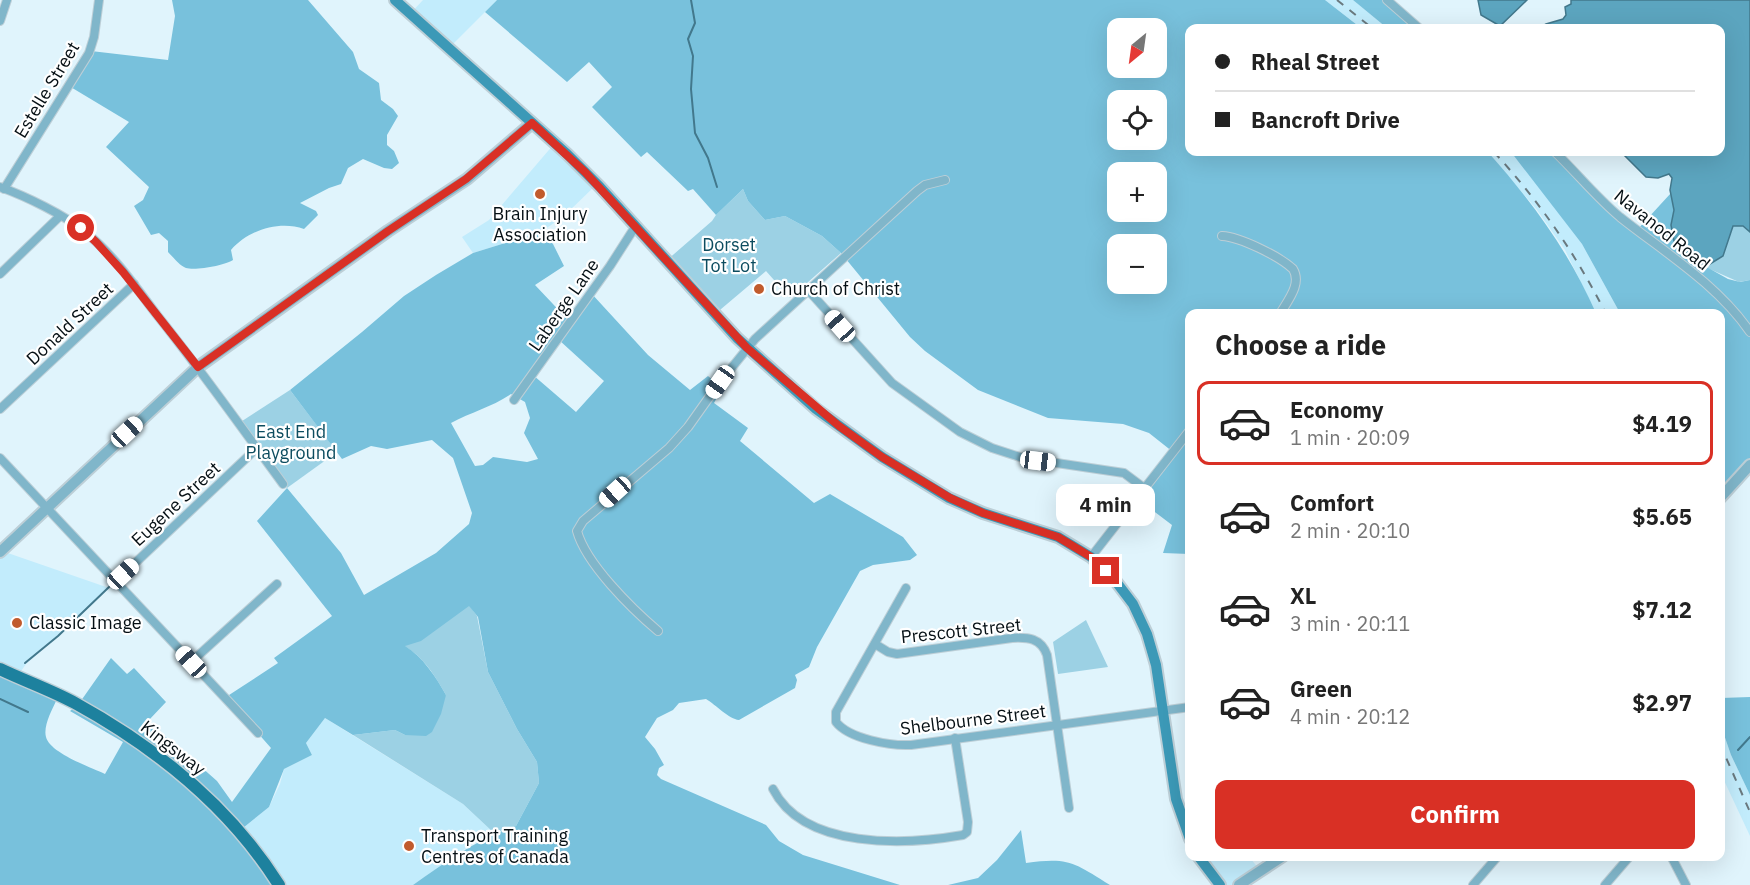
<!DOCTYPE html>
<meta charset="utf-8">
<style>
body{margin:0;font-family:"IBM Plex Sans",sans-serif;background:#f2f2f2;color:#222;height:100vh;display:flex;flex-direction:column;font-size:22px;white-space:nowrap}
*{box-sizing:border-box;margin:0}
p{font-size:20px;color:#767676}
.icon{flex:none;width:33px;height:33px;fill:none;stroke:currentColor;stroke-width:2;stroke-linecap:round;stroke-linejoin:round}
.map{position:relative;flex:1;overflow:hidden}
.side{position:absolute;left:1185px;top:309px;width:540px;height:552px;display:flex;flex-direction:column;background:#fff;border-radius:12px;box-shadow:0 6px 24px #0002}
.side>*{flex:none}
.hud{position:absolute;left:1185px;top:24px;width:540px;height:132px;border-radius:12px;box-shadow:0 6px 24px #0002;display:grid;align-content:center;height:132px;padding:0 30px;background:#fff}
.needle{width:39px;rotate:209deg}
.buttons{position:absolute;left:1107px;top:18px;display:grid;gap:12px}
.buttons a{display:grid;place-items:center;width:60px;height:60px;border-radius:12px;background:#fff;box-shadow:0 6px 24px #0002;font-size:30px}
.end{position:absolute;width:27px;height:27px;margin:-14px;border:8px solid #d93025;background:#fff;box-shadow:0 0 0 3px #fff}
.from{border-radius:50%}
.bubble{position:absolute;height:42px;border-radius:12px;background:#fff;box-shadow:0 6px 24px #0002;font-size:20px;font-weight:700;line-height:42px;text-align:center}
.car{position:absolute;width:18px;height:36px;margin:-18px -9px;border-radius:8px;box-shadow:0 0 4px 2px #0007;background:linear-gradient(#fff 24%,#345 0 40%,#fff 0 76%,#345 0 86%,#fff 0)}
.hud b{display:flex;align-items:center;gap:21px;height:57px;font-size:22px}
.hud b+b{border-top:2px solid #e0e0e0}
.hud i{width:15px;height:15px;background:#222}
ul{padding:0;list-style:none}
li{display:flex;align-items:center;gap:18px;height:84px;margin:0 12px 9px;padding:0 18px;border:3px solid transparent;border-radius:12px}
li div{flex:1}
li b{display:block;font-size:22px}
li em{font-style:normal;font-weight:700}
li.on{border-color:#d93025}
li>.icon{width:54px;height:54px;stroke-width:1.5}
h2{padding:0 30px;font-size:27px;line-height:72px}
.cta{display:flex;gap:12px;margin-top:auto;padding:12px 30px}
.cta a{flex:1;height:69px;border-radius:12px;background:#d93025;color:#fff;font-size:24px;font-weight:700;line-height:69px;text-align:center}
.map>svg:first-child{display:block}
.built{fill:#c2ecfc}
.green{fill:#9cd1e4}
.forest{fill:#78c1dc;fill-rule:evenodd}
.water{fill:#5ca5bf;stroke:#42788c;stroke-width:1.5}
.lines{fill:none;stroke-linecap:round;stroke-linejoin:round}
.stream{stroke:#42788c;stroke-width:2}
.minor-casing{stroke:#bdcfd7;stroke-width:10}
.tertiary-casing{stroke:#bdcfd7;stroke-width:14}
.secondary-casing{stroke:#bdcfd7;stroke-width:14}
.primary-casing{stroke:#bdcfd7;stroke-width:15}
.minor{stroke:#80b6ca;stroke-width:8}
.tertiary{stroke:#80b6ca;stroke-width:10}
.secondary{stroke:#3c99b7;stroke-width:10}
.primary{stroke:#1d819e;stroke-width:12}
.rail{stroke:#6a797f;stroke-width:2;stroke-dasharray:8 8;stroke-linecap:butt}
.route{stroke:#d93025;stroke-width:8}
.poi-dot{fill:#c15b2d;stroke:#fff;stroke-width:2}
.labels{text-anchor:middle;stroke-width:4.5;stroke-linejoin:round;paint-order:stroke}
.street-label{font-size:18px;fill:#050f14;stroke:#fff}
.poi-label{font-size:18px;fill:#050f14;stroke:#fff;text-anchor:start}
.park-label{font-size:18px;fill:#0c4c5f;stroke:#fff}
</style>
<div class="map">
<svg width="1750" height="885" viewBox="0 0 1750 885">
<rect width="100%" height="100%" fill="#e0f4fc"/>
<g class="built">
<path d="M423,0H497L448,49L410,14Z"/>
<path d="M1325,0H1353L1387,28H1361Z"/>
<path d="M554,144L596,185L564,216L541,232L473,253L462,237L489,220Z"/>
<path d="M1488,152H1511L1520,162L1582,244L1620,313H1596L1565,250L1537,210Z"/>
<path d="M2,551L109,588L58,636L26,664L17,677L0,669V552Z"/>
<path d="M325,718L463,804L494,833L469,846L413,885H278L238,832L269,807L280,784L284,769L312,755L306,743Z"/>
<path d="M1720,723L1731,755L1750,795V836L1721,774Z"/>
<path d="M1199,857H1249L1261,871L1238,885H1221Z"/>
</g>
<g class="green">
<path d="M743,189L748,201L765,220L785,216L822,236L841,253L790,298L766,271L714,315L666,261L712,221L716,215Z"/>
<path d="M1743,225L1750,232V280L1739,282L1705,267C1729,254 1722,246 1733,226Z"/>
<path d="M290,390L337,452L287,488L239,423Z"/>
<path d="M469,605L477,616L488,672L517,729L537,762L539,783L516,826L494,833L463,804L353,735L395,730L405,735L446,695C436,677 423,656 404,646Z"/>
<path d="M1086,620L1108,667L1058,674L1053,642Z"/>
</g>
<g class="forest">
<path d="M172,0H308L353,52L359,69L379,83L381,100L393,109L398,116L387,135V145L394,151L399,163L392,169L384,168L363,159L348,168L341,184L329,188L300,203L316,211L318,215L304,229C280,220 248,230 231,250L233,260C226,265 196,271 186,268C180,266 173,257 168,252V241L159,233L151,235L134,206L143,200L149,187L106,147L129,122L69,86L91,51L168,60L175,16Z"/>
<path d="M497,0H1325L1361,28H1190V152H1488C1533,203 1568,250 1596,313L1190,314L1189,554L1163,553L1172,525L1143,503L1151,494L1145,489L1173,452L1149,433L1123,424L1048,418L978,390L925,351L910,337L841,253L822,236L785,216L765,220L748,201L743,189L716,215L693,189L688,191L647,152L641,157L592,107L612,87L589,62L567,82L485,12ZM1118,28H1156V68H1118ZM1118,100H1156V140H1118ZM1118,172H1156V212H1118ZM1118,244H1156V284H1118Z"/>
<path d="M1353,0H1388L1420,28H1387Z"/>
<path d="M1511,152H1555L1637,230L1671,193L1674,210L1671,225L1674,241L1696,261L1728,279L1740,282L1750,280V466L1721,499L1720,314L1620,313L1582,244Z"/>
<path d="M541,232L553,244L564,266L535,285L570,322L591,293L648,355L690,390L708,376L722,388L714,403L748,428L740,441L814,503L830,494L903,537L917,555L910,560L873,565L860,571L817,647L809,667L795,675L797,680L795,688L739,720C729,719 716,705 706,699L679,703L673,710L657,718L645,737L655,749L664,765L659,768L657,775L661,779L766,825L779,841L803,855L900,885H413C446,862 477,839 516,826L539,783L537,762L517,729L488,672L478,617L469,606L421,641L405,646C423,657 436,677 446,695L441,714L432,732L426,736L405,735L395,730L353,735L325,718L306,743L312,755L284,769L269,807L238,832L278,885H0V676C24,677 40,683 56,701C52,710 43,726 46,737C50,753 90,767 105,774L123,742L70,711L78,705L111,658L127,674L134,668L166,702L149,720L148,724L174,743L217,781L232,802L271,748L226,697L278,663L274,658L332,616L257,521L287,488L341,553L364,595L436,553L469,524L472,513L453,458L432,440L387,449L371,446L342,459L290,390L362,332L404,296L436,275L473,253ZM559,340L604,381L576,412L533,375ZM511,394L525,402L530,418L524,433L538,459L527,462L493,457L483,465L475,466L451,423C471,412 492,407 511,394Z"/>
<path d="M1750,697V795L1731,755L1721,726V698Z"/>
<path d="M1021,830L1026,863C1070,857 1074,863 1110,885H948L978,878L997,860Z"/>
</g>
<g class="water">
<path d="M1478,0H1527L1500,26L1481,15Z"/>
<path d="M1571,0H1750V232L1743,226H1733L1723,256L1705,267L1686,253L1674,241L1671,225L1674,210L1670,190L1672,178L1669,174L1658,178L1646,177L1621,152H1720V28H1539L1546,24L1563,19L1566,15L1565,7L1571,4Z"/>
</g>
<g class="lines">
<g class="stream">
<path d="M691,0L695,23L688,39L693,56L691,89L695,133L708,158L717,187"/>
<path d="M25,663L58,636L109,587"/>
<path d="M0,699L28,712"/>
<path d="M1738,750L1750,737"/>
</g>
<g class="minor-casing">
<g id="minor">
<path d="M1387,0L1419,28"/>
<path d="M0,21L7,0"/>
<path d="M1555,152C1577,173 1596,197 1620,217C1664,252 1717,284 1750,332"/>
<path d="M0,187C25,196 65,215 85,232C113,254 135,286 157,315C201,370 241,427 283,484"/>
<path d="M4,189L89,53L94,37L99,0"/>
<path d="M1222,236C1240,237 1279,256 1293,269C1302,284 1288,300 1280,314"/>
<path d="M0,274L60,216"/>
<path d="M808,290L892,383L960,432L992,448L1023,458L1124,473L1144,488"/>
<path d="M514,400L610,266L635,227"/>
<path d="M0,409L134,284"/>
<path d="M0,458L258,733"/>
<path d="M1091,557L1190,430"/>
<path d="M116,581L257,448"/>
<path d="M906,588L836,712V722C849,739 891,746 911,745L1190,707"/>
<path d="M658,631C632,609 586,564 577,531L583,521L669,448L688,427L720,382L755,339L917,191L925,185L945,180"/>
<path d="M875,644L888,652L897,654L1012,638C1028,637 1041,638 1047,655L1069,808"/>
<path d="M191,662L277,584"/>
<path d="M773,789C804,850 906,845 963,835L967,832L968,822L955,738"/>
<path d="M1671,856L1686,885"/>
<path d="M1473,885L1498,856"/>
<path d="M1605,885L1630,856"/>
</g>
</g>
<g class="tertiary-casing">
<g id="tertiary">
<path d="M1720,498L1750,465"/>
<path d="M0,552L198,367L388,231L467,179L532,123"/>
<path d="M1239,885L1283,856"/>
</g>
</g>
<g class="secondary-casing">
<g id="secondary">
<path d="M395,0L567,154L600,187L737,338L816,409L882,457L949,498L983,513L1058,537L1091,557L1114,579L1133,604L1147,634L1156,665L1176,799L1190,839"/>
<path d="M1198,856L1220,885"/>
</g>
</g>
<g class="primary-casing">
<path id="primary" d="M0,669C25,681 51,690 75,703C155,747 230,807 279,885"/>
</g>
<use href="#minor" class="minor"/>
<use href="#tertiary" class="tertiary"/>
<use href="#secondary" class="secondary"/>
<use href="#primary" class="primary"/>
<g class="rail">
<path d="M1337,0L1372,28"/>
<path d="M1494,152C1539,201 1576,254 1606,314"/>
<path d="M1720,744L1750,812"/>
</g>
</g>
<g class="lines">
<path class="route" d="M81,228L96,242L123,272L198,367L388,231L466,179L532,123L585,172L747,348L839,426L882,457L950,498L983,513L1058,537L1091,557L1106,571"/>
</g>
<g class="poi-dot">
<circle cx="540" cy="194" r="6"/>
<circle cx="759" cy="289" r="6"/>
<circle cx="17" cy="623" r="6"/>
<circle cx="409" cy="846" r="6"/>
</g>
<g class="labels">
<g class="street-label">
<text transform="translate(47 90) rotate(-59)" y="6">Estelle Street</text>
<text transform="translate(1662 230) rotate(39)" y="6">Navanod Road</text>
<text transform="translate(564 305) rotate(-55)" y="6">Laberge Lane</text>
<text transform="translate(70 324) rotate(-43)" y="6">Donald Street</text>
<text transform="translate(176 504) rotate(-43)" y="6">Eugene Street</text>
<text transform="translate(961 631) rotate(-6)" y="6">Prescott Street</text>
<text transform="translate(973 720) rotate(-7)" y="6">Shelbourne Street</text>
<text transform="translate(173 748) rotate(38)" y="6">Kingsway</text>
</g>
<g class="poi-label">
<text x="540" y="220" text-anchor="middle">Brain Injury<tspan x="540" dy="21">Association</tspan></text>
<text x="771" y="295">Church of Christ</text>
<text x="29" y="629">Classic Image</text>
<text x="421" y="842">Transport Training<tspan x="421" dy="21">Centres of Canada</tspan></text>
</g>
<g class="park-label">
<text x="729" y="251">Dorset<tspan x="729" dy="21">Tot Lot</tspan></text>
<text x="291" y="438">East End<tspan x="291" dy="21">Playground</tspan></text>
</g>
</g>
</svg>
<div class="buttons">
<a><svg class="needle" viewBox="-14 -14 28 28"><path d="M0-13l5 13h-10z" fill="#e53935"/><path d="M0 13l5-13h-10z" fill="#767676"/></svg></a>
<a><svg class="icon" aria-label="locate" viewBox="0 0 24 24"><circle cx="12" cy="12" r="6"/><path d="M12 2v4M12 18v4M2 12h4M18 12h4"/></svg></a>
<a>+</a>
<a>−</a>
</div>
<i class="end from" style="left:81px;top:228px"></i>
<i class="end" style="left:1106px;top:571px"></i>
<div class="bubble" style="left:1056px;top:484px;width:99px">4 min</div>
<i class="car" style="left:840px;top:326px;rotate:318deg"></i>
<i class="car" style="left:720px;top:382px;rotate:215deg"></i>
<i class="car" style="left:127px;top:432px;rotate:47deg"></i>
<i class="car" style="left:1038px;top:461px;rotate:97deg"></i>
<i class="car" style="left:615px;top:492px;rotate:228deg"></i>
<i class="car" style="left:123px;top:574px;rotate:47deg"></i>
<i class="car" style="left:191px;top:662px;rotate:317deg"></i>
<div class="hud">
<b><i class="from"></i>Rheal Street</b>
<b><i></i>Bancroft Drive</b>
</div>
<section class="side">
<h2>Choose a ride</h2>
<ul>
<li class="on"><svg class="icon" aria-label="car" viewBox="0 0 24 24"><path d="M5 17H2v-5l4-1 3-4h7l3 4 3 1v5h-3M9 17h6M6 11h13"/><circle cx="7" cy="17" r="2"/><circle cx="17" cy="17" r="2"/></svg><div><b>Economy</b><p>1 min · 20:09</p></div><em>$4.19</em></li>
<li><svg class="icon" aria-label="car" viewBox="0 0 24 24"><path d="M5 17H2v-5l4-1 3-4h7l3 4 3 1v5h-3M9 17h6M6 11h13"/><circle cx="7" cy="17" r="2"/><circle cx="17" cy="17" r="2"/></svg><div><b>Comfort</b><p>2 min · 20:10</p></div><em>$5.65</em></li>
<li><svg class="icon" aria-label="car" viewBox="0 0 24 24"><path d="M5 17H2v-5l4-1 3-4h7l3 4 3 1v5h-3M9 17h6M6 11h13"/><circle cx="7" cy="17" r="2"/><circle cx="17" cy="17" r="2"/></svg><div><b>XL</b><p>3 min · 20:11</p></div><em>$7.12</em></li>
<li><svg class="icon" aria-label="car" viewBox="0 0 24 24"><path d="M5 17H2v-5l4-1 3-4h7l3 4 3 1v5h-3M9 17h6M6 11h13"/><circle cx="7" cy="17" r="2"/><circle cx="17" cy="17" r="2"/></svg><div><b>Green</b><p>4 min · 20:12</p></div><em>$2.97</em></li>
</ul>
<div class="cta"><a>Confirm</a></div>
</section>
</div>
